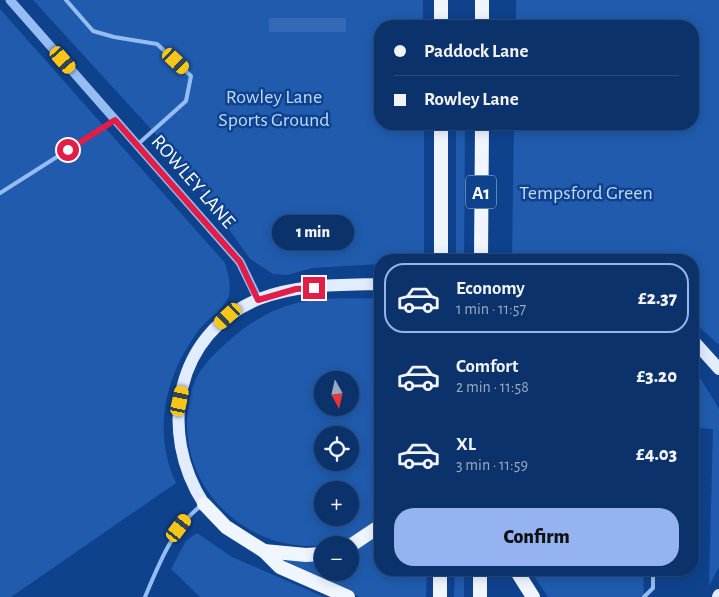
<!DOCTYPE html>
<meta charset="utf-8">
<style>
body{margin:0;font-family:"Alegreya Sans",sans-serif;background:#143a70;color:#f1f3f6;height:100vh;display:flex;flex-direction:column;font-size:19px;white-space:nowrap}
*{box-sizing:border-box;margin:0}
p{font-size:16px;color:#9aaac1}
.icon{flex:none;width:28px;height:28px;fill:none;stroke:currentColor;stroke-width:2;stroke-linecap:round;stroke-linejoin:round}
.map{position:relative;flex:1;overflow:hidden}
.drawer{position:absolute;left:374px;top:254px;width:325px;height:322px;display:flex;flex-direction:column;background:#0b326a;border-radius:20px;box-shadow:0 2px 12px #0003,0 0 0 1px #2b4d7e}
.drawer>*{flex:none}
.banner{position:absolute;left:374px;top:20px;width:325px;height:110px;border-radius:20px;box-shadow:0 2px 12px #0003,0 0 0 1px #2b4d7e;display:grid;align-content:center;height:110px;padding:0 20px;background:#0b326a}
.needle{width:32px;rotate:172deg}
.buttons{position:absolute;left:314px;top:371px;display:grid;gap:10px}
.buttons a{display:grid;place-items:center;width:45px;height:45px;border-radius:50%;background:#0b326a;box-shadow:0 2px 12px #0003,0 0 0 1px #2b4d7e;font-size:25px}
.end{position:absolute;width:22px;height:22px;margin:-11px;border:6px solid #e11d48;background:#fff;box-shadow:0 0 0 2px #fff}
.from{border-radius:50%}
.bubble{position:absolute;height:35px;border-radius:18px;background:#0b326a;box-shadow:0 2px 12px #0003,0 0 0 1px #2b4d7e;font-size:16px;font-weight:800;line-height:35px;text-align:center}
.car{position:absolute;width:15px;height:30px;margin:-15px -8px;border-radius:6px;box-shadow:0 0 4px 1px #0007;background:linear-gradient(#f5c518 24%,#345 0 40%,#f5c518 0 76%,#345 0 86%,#f5c518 0)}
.banner b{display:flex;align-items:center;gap:18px;height:48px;font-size:19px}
.banner b+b{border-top:1px solid #2b4d7e}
.banner i{width:12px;height:12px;background:#f1f3f6}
ul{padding:9px 0 0;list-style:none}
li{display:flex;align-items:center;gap:15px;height:70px;margin:0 10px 8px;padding:0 10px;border:2px solid transparent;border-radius:20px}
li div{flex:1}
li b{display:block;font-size:19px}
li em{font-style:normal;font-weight:800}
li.current{border-color:#95b2f1}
li>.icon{width:45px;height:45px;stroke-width:1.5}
.action{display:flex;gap:10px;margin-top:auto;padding:10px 20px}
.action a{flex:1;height:58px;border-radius:20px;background:#95b2f1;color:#111;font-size:20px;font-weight:800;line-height:58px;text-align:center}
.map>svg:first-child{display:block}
.green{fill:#205bad;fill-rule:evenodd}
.building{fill:#3369b5}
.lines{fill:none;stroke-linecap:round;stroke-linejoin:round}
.service{stroke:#96bdf3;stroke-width:4}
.tertiary{stroke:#96bdf3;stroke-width:9}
.primary{stroke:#e2ecff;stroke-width:12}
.trunk{stroke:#f0f6ff;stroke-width:14}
.route{stroke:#e11d48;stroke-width:6}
.labels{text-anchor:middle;stroke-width:5;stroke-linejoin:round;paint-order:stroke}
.shield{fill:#0f428d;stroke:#b7c6dd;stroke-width:1}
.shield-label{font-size:19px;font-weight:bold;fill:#fff}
.park-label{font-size:20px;fill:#bdd8fe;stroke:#0f428d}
.street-label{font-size:20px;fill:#fff;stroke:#0f428d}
</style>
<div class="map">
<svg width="719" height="597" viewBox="0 0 719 597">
<rect width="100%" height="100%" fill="#0f428d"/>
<g class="green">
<path d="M33,0H423V26H380V124H424V260H380V264L312,268L287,275L273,274L250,259L182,163Z"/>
<path d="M516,0H719V345L693,321L692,260H544L512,256L514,124H692V26H516Z"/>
<path d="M0,9L225,263C228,274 233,289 227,300C221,312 206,320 198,331C165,376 152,431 176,483L11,597H0Z"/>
<path d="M456,124H465L464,260H456Z"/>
<path d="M380,298V514C366,531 347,542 326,545C254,554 186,497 187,422C188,409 189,393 195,381C201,367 212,356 223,346C244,326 268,310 297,303C323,296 353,299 380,298ZM322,380H350V408H322ZM322,435H350V462H322ZM322,490H350V518H322Z"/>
<path d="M693,366L719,409V567L709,586L713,429L693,428Z"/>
<path d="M197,533L232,557L324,597H200L171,569L186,541Z"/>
<path d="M380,536V570H427L426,597H360L281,560L322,561V572H350V553Z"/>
<path d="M455,570H464V597H454Z"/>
<path d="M530,570H643L644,597H548Z"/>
</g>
<rect class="building" x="269" y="18" width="77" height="14"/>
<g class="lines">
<g class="service">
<path d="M66,0L93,31L114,37L157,44L191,76L186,101L137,145"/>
<path d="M0,193L115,120"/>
<path d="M145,597C158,566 174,525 202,505"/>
<path d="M644,597L653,588V570"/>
</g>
<path class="tertiary" d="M10,0L240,262L258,299"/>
<g class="primary">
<path d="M692,339L719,369"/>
<path d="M204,504C157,432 175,333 259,299C297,284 340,285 380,284"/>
<path d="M718,597L719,595"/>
</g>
<g class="trunk">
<path d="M441,26V0"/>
<path d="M482,26V0"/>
<path d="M441,260V124"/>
<path d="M481,260L482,124"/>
<path d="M204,504L226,527L264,551L280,567L348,597"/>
<path d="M350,546L380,526"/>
<path d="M264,551L306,555L322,554"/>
<path d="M516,570L533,597"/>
<path d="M440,597V570"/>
<path d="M480,597V570"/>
</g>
</g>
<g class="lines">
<path class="route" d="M68,150L115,120L240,262L258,300L296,289L314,288"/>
</g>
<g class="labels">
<rect class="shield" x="466" y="175.5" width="30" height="33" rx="4"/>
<g class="shield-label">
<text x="481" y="199">A1</text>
</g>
<g class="park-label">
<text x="274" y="103">Rowley Lane<tspan x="274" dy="23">Sports Ground</tspan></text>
<text x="586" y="199">Tempsford Green</text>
</g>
<g class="street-label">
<text transform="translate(194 181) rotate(49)" y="7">ROWLEY LANE</text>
</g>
</g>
</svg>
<div class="buttons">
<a><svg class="needle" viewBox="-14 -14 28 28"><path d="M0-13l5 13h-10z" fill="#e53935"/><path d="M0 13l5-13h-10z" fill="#9aaac1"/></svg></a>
<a><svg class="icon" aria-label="locate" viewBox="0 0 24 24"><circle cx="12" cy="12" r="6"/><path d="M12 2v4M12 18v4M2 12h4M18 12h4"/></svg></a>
<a>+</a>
<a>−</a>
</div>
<i class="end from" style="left:68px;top:150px"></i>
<i class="end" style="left:314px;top:288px"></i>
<div class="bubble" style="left:272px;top:215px;width:82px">1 min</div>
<i class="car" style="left:63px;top:60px;rotate:139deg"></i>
<i class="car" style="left:176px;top:61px;rotate:133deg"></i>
<i class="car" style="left:228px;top:316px;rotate:227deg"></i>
<i class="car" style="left:180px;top:401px;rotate:12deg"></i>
<i class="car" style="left:179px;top:528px;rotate:37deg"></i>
<div class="banner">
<b><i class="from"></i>Paddock Lane</b>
<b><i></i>Rowley Lane</b>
</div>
<section class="drawer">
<ul>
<li class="current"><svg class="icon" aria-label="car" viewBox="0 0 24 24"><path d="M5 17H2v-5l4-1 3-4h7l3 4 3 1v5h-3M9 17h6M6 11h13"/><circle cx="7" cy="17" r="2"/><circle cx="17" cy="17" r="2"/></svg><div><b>Economy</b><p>1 min · 11:57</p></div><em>£2.37</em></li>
<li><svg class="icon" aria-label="car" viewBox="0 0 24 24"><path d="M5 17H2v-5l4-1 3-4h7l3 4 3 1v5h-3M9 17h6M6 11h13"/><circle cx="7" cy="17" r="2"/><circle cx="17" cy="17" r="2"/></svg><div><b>Comfort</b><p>2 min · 11:58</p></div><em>£3.20</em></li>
<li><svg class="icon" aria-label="car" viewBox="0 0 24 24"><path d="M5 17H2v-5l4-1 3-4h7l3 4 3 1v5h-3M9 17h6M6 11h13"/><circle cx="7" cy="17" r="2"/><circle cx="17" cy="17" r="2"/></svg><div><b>XL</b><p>3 min · 11:59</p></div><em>£4.03</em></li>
</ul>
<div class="action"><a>Confirm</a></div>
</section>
</div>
